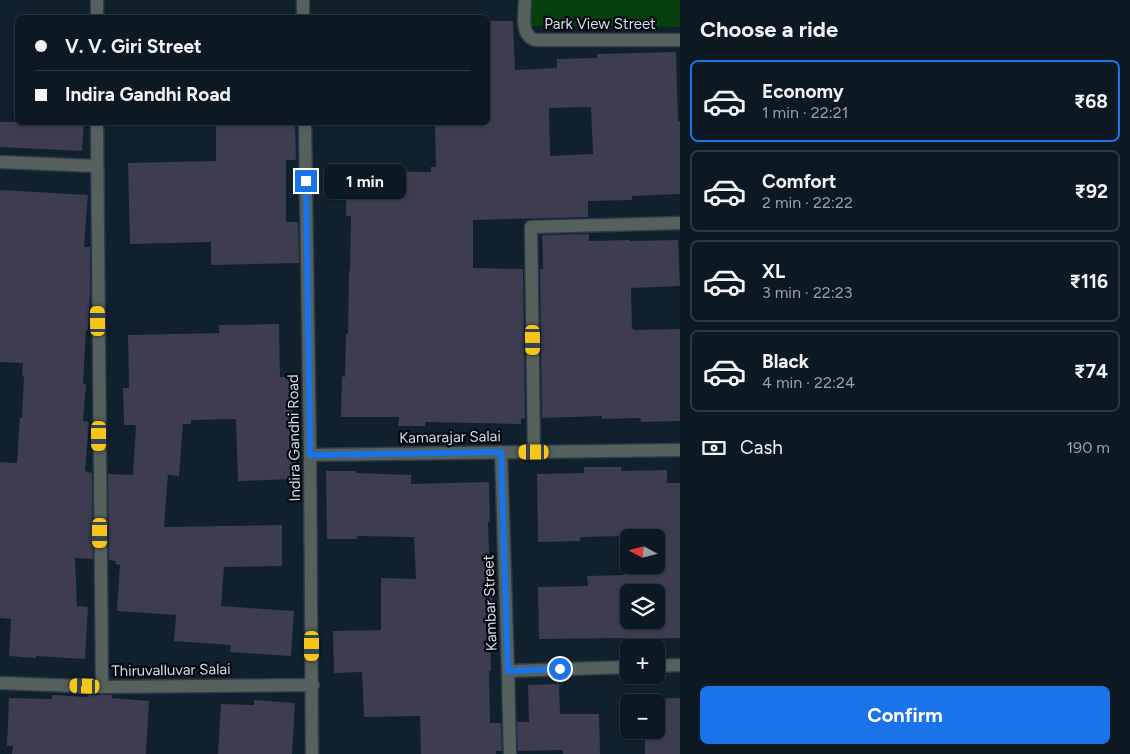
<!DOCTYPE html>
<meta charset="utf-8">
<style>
body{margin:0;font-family:Figtree,sans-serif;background:#1a252f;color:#f1f3f6;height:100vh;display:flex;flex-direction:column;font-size:19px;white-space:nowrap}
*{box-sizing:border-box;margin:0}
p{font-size:16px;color:#9aa0a5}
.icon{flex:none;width:28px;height:28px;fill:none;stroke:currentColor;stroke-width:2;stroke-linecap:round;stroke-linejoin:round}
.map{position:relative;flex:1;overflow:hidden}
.sheet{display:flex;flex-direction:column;background:#0c1822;width:450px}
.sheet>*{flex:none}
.hud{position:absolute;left:15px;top:15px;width:475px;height:110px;border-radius:8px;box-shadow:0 1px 4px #0004,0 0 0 1px #2c3740;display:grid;align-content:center;height:110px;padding:0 20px;background:#0c1822}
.needle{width:32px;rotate:277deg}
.controls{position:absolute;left:620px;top:529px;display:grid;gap:10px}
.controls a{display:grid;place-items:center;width:45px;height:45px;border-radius:8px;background:#0c1822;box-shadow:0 1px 4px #0004,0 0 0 1px #2c3740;font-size:25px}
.end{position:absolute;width:22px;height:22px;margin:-11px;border:6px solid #1a73e8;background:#fff;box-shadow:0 0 0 2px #fff}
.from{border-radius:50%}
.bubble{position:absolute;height:35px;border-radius:8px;background:#0c1822;box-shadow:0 1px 4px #0004,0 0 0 1px #2c3740;font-size:16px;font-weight:700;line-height:35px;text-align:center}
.car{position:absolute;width:15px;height:30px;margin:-15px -8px;border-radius:6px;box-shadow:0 0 4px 1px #0007;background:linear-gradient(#f5c518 24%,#345 0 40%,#f5c518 0 76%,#345 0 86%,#f5c518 0)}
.hud b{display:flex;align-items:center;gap:18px;height:48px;font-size:19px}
.hud b+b{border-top:1px solid #2c3740}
.hud i{width:12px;height:12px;background:#f1f3f6}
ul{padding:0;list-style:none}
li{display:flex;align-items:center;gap:15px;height:82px;margin:0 10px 8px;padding:0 10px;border:2px solid #2c3740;border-radius:8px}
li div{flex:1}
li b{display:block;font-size:19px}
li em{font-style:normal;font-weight:700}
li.on{border-color:#1a73e8}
li>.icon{width:45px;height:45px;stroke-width:1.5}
h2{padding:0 20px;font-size:22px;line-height:60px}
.pay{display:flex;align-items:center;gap:12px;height:55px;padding:0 20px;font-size:19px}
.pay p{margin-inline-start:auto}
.action{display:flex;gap:10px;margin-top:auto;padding:10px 20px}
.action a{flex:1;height:58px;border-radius:8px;background:#1a73e8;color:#fff;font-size:20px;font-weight:700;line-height:58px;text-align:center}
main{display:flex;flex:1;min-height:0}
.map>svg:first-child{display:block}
.green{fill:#06400f}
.building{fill:#3d3c50;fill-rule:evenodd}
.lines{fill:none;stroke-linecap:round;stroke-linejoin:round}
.minor-casing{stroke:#2c3b47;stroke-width:15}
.minor{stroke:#56615e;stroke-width:12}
.route{stroke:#1a73e8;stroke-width:6}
.labels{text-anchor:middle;stroke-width:4.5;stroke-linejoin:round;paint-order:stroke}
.street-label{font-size:15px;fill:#d5dfe8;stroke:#04090f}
</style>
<main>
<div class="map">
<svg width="680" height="754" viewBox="0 0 680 754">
<rect width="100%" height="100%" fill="#10202d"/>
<path class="green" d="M527,0H680V27L527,26Z"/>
<g class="building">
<path d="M488,21H513L515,70L557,68V59L597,58V54L676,52L678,121H680V194L632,196V200L588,201V217L473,220V268L523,269L525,418L521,419V424L425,422V426H398L399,417H341L342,376L345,377L346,334H348L349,271H350L351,216H346L347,171L431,172V167H436L435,125L488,123ZM591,107L593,154L550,156L549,108Z"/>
<path d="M0,122H84L82,151L0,147Z"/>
<path d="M216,122H295L296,160H286V222H298L299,263L211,265V242L130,244L128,163L216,161Z"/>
<path d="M0,190L88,195L84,247H90V291L88,330H86L83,384H86L83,421L89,422L85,471L92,473L93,559L75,558L77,606L88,607L85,659L36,656V658L9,656L11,619L0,618V462L17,463L20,417L22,418L24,376L22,375L23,363L0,362Z"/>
<path d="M589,234V241L630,240V241L678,240L680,286L631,288L632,329H634V330L680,329V421L641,422L640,418L602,419V416L542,418L540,269H543L542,235Z"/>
<path d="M279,324L280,377H291L293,425H294L296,479L238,481L236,419L191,420V424H183L179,476L168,475L164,527L282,525V566L224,567L221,606L294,611L291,656L230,652L231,645L174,641L176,615L117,611L120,565L115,564L116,561L109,560L108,474L133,475L136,425H124L123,388H129L128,335L219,333V325Z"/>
<path d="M584,467H621V471L667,470V483H680V638L625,639V638L539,639L538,587L588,586L587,576L624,575L623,536L580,537V541L538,542L537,474L584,473ZM629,538H656V565H629ZM629,592H656V620H629Z"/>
<path d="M326,471H356V473L411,475V484L489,482L490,522H488L490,583H492L493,622H490L491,671H489L490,723H501L502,751H496V754H421L420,716L364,717L362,672L334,673L333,631L381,630V578L416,579L414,537L357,536V539H327Z"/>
<path d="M559,684L560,714H599L600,754H563V750L518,751L517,722H529L528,685Z"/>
<path d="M52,695L88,697V695H112V698L149,701L146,754H12L13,746H7L9,698L52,699Z"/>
<path d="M680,698V754H645V730H656V702H644V699Z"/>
<path d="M254,700L295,703L292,754H218L221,704L254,705Z"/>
</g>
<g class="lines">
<g class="minor-casing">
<g id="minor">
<path d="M303,0V18"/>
<path d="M525,0C525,10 521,29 529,36C532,40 536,40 540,40H680"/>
<path d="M97,18V0"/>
<path d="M97,122L102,687"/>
<path d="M305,122L310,455L312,754"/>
<path d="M0,162L96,166"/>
<path d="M501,452L508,671L510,754"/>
<path d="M534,452L531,227L680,223"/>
<path d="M310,455L680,450"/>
<path d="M656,666L680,665"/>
<path d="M508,671L629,667"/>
<path d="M0,683L102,687L313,685"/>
</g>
</g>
<use href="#minor" class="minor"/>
</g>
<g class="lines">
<path class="route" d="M306,181L310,455L501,452L508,671L560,669"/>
</g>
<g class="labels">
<g class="street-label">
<text x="600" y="29">Park View Street</text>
<text transform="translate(450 437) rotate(-1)" y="5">Kamarajar Salai</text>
<text transform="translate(294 438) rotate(-91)" y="5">Indira Gandhi Road</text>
<text transform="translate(490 603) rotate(-92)" y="5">Kambar Street</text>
<text transform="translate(171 670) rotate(-1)" y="5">Thiruvalluvar Salai</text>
</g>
</g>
</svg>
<div class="controls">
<a><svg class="needle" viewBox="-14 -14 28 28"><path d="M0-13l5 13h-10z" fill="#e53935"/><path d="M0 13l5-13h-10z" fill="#9aa0a5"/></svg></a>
<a><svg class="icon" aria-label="layers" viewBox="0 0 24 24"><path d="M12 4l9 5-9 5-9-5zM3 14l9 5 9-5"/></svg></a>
<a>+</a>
<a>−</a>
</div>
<i class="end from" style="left:560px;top:669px"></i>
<i class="end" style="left:306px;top:181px"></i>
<div class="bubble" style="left:324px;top:164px;width:82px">1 min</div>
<i class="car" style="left:98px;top:321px;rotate:359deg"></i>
<i class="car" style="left:533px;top:340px;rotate:179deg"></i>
<i class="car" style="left:99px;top:436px;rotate:180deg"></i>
<i class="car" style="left:534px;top:452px;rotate:270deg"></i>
<i class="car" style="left:100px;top:533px;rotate:180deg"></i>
<i class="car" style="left:312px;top:646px;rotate:180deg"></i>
<i class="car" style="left:85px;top:686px;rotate:272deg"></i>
<div class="hud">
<b><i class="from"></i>V. V. Giri Street</b>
<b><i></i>Indira Gandhi Road</b>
</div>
</div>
<section class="sheet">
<h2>Choose a ride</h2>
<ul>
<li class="on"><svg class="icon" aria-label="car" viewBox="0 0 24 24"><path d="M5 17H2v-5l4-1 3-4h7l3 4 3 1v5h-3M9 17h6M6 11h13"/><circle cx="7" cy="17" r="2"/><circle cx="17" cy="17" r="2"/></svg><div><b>Economy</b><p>1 min · 22:21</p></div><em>₹68</em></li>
<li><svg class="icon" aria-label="car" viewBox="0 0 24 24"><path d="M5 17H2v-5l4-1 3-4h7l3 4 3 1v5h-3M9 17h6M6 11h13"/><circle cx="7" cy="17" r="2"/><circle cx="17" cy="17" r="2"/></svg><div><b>Comfort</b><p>2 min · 22:22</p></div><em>₹92</em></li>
<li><svg class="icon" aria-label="car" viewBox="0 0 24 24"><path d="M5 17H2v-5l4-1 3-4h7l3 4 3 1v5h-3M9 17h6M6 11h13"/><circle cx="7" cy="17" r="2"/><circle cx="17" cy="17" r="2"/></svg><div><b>XL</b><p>3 min · 22:23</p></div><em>₹116</em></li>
<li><svg class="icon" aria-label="car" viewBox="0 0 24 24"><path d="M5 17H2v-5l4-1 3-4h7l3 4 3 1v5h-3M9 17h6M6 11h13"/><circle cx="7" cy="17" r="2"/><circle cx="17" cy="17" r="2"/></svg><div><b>Black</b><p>4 min · 22:24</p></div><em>₹74</em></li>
</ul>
<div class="pay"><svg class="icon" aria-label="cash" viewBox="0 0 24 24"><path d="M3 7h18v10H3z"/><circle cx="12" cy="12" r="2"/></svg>Cash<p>190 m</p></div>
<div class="action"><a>Confirm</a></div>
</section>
</main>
